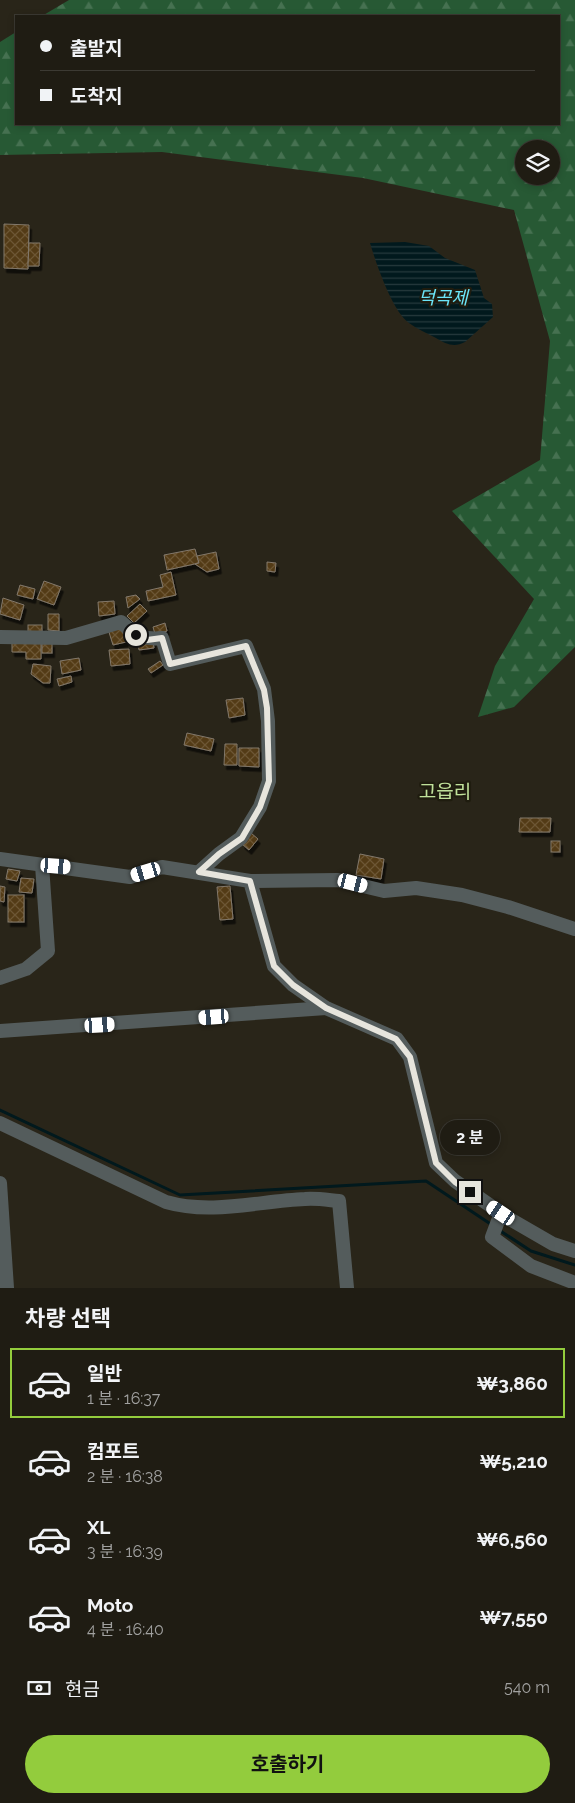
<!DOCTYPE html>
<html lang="ko">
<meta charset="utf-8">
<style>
body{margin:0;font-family:Raleway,"Noto Sans KR",sans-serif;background:#2c2921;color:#f1f3f6;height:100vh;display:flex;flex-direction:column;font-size:19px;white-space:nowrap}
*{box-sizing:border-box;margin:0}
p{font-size:16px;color:#a1a1a0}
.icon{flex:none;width:28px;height:28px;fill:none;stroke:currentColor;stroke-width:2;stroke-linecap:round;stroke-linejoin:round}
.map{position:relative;height:1288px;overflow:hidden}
.side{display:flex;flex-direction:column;background:#1f1c13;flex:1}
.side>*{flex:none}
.guide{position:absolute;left:15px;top:15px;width:545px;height:110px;border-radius:0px;box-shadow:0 2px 8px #0003,0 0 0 1px #3c3a33;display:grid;align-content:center;height:110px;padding:0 25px;background:#1f1c13}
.controls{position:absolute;left:515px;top:140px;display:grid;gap:10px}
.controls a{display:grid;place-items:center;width:45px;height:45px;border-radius:50%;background:#1f1c13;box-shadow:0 2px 8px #0003,0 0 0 1px #3c3a33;font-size:25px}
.end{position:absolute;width:22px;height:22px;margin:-11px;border:6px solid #e7e5dd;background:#111;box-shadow:0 0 0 2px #111}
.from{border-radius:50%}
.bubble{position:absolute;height:35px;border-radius:18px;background:#1f1c13;box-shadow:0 2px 8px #0003,0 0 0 1px #3c3a33;font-size:16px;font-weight:700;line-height:35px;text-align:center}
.car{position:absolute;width:15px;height:30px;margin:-15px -8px;border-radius:6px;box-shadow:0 0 4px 1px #0007;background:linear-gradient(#fff 24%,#345 0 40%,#fff 0 76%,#345 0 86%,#fff 0)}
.guide b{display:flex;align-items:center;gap:18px;height:48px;font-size:19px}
.guide b+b{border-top:1px solid #3c3a33}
.guide i{width:12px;height:12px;background:#f1f3f6}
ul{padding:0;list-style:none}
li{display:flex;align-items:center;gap:15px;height:70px;margin:0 10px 8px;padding:0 15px;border:2px solid transparent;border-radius:0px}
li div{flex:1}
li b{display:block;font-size:19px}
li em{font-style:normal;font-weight:700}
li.active{border-color:#93cc3d}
li>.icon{width:45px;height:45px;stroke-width:1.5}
h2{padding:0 25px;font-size:22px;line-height:60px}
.pay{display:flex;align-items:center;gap:12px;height:55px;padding:0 25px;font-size:19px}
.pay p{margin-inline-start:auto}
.action{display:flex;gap:10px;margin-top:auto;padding:10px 25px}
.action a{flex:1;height:58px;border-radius:30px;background:#93cc3d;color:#111;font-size:20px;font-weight:700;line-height:58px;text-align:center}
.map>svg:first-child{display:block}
.forest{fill:url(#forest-firs);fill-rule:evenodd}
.water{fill:url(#water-rules)}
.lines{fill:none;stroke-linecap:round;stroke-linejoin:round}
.stream{stroke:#01191d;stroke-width:3}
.building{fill:url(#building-cross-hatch);stroke:#82786b;filter:url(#shadow)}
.minor{stroke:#545c5c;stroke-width:14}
.route{stroke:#e7e5dd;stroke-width:6}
.labels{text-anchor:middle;stroke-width:4.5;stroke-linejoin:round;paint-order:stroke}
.water-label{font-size:18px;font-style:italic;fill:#6be6f9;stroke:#1f1c0f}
.quarter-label{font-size:19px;fill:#c0e19a;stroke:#1f1c0f}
</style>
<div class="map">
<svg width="575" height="1288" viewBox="0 0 575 1288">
<defs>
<pattern id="forest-firs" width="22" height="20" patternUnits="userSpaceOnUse" patternTransform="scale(1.25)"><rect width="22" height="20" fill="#275934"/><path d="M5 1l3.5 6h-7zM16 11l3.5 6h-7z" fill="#467151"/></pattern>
<pattern id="water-rules" width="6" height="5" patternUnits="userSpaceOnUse" patternTransform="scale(1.25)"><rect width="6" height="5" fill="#01191d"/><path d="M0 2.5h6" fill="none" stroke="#263a3d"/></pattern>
<pattern id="building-cross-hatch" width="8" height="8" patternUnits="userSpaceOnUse" patternTransform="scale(1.25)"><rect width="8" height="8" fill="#533a12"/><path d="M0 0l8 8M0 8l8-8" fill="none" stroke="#6c5634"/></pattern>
<filter id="shadow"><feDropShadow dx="2.5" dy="4.5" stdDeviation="0" flood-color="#0009"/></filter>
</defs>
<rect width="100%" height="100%" fill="#292519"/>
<path class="forest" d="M69,0H575V647L514,707L478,717L495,666L534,599L452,511L540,460L550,341L514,210L363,178L162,152L0,155V42L16,32V124H559V16H42ZM524,149H551V176H524Z"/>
<path class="water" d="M405,242L429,246L445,258L475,270L484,298L492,304L493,317L465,342C454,348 446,344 436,338C427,333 417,329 409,323C392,311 376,263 370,243Z"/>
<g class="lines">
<g class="stream">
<path d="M0,1110L180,1195L426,1181L492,1225"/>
<path d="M499,1230L531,1251L575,1265"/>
</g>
</g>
<g class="building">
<path d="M4,224L29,225L28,269L4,268Z"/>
<path d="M29,243H40L39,266H28Z"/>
<path d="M195,549L199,563L167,570L164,555Z"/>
<path d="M216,552L219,569L207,572L195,564L199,563L197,556Z"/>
<path d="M267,562L276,563L275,572L267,571Z"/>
<path d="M171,572L176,595L148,601L146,591L163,587L160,575Z"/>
<path d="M44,581L61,587L54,605L37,599Z"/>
<path d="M20,585L35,589L33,599L17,595Z"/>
<path d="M136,595L140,599L128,608L126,597Z"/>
<path d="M3,598L24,605L20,620L0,614Z"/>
<path d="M114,601L115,614L99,616L98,602Z"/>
<path d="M140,604L147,611L134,623L127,616Z"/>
<path d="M48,614H59V631L48,630Z"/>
<path d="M165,623L167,631L155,634L153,627Z"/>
<rect x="28" y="625" width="14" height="7"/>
<path d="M121,626L126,642L113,645L108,629Z"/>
<path d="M12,641H41V659H26V652H12Z"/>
<path d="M153,641L154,648L139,650L138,643Z"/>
<rect x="42" y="643" width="10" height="10"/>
<path d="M129,649L130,664L111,666L109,650Z"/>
<path d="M79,658L81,670L62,674L60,661Z"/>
<path d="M160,661L163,665L151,673L148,669Z"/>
<path d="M33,664L51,666L50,683H43L31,674Z"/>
<path d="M71,676L72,682L59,686L57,679Z"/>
<path d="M243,698L245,715L229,718L226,700Z"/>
<path d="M187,733L214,739L211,751L184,745Z"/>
<path d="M225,744H237V765H224Z"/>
<path d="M239,748H259V767L239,766Z"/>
<path d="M520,818H551L550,832H519Z"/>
<path d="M251,833L258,839L249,850L242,844Z"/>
<rect x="551" y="841" width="9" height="11"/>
<path d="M360,854L384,859L381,879L356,875Z"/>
<path d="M8,869L20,871L17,881L6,879Z"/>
<path d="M21,878L34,879L32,893L19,892Z"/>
<path d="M0,886L5,887L4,902L0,901Z"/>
<path d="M230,886L233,919L220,920L217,887Z"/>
<rect x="8" y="895" width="16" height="27"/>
</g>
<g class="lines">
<g class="minor">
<path d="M0,637L66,638L121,622C135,635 143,640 162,638L170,664L246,646L264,689L268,721L269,781L260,807L241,838L219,854L199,872"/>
<path d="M0,859L130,877L162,867L250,881L274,966L293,985L326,1008L397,1039L410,1057L436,1163L455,1181L508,1218L553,1244L575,1251"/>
<path d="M250,881L338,880L384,891L416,888L462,895L508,907L575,929"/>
<path d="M0,978L26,969L48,951L42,865"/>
<path d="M0,1031L326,1008"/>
<path d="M0,1123L166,1202C211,1215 259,1201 305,1199C316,1198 328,1200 339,1201L347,1288"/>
<path d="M0,1183L7,1288"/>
<path d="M501,1213L492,1237L531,1266L575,1283"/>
</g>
</g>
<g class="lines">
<path class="route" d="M136,635L147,640L162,638L170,664L246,646L264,690L267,708L269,781L260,807L242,838L219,854L199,872L250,881L274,966L293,985L326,1008L396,1039L410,1057L436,1163L455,1182L470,1192"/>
</g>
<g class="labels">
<g class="water-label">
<text x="443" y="304">덕곡제</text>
</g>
<g class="quarter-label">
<text x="445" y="798">고읍리</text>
</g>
</g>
</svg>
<div class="controls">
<a><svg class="icon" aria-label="layers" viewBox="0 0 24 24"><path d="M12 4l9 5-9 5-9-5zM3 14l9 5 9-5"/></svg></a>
</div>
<i class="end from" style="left:136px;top:635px"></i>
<i class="end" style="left:470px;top:1192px"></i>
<div class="bubble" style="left:440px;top:1120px;width:60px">2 분</div>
<i class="car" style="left:56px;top:866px;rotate:94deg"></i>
<i class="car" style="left:146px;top:872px;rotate:253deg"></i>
<i class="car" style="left:353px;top:883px;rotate:104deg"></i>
<i class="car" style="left:214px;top:1017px;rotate:266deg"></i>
<i class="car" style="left:100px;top:1025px;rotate:87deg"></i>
<i class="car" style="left:501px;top:1213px;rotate:304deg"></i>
<div class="guide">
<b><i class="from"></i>출발지</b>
<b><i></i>도착지</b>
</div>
</div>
<section class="side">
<h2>차량 선택</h2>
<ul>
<li class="active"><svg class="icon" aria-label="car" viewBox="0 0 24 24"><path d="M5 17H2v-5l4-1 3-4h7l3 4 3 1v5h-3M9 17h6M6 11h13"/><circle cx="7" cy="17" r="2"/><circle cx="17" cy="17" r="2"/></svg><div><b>일반</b><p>1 분 · 16:37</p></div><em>₩3,860</em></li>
<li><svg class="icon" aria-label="car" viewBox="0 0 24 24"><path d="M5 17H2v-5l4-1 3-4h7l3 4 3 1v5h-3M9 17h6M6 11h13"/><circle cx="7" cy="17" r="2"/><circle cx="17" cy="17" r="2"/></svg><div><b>컴포트</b><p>2 분 · 16:38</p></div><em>₩5,210</em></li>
<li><svg class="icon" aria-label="car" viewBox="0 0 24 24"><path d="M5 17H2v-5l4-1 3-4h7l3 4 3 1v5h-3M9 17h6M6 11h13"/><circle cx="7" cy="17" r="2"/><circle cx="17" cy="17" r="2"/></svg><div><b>XL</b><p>3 분 · 16:39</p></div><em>₩6,560</em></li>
<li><svg class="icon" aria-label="car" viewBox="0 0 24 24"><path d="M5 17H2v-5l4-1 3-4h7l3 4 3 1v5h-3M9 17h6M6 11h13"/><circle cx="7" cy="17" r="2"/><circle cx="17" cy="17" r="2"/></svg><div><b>Moto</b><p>4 분 · 16:40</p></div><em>₩7,550</em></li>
</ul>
<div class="pay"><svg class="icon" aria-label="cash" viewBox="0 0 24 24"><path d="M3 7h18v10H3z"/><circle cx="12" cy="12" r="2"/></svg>현금<p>540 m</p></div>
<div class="action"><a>호출하기</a></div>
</section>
